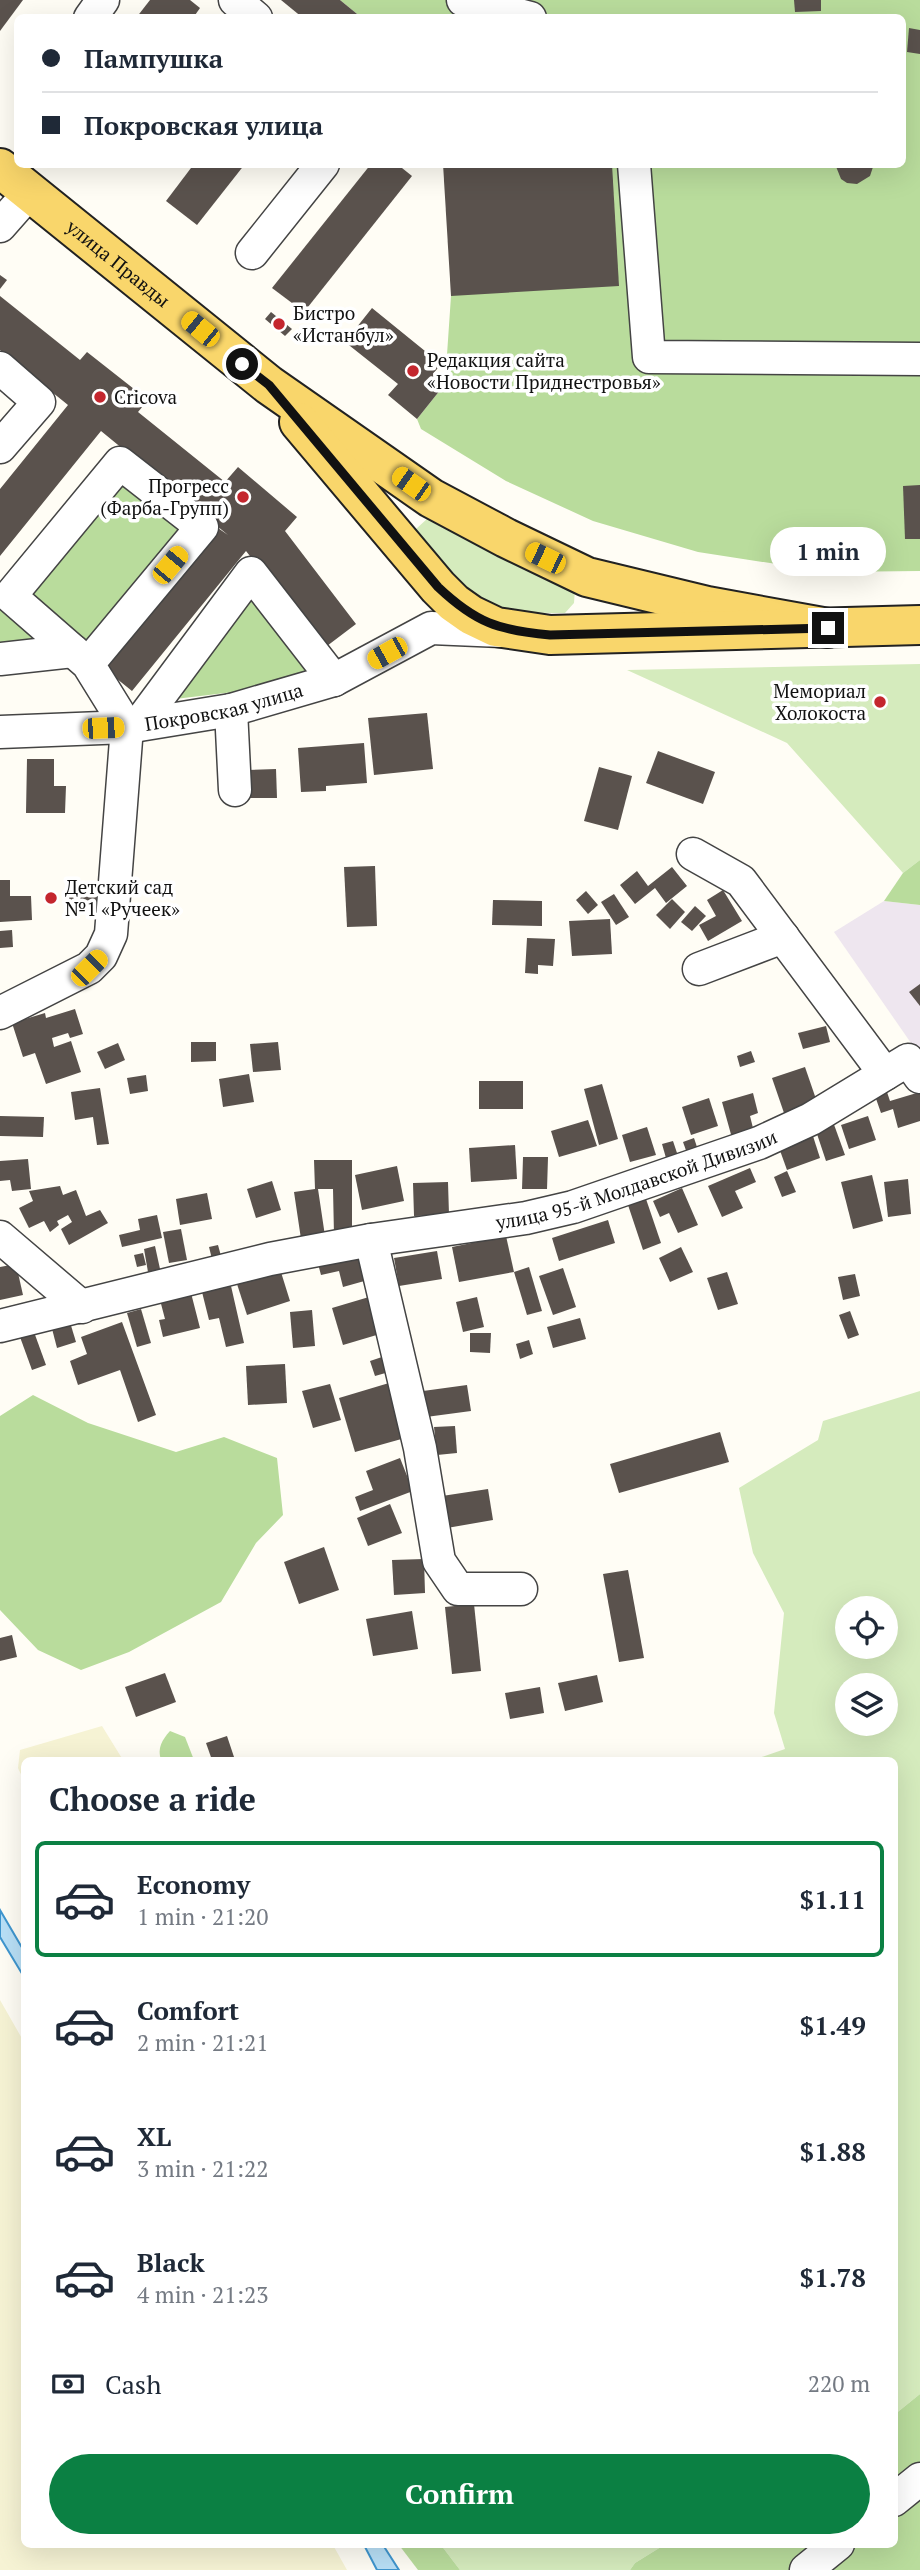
<!DOCTYPE html>
<meta charset="utf-8">
<style>
body{margin:0;font-family:"PT Serif",serif;background:#f6f6f7;color:#1f2937;height:100vh;display:flex;flex-direction:column;font-size:26px;white-space:nowrap}
*{box-sizing:border-box;margin:0}
p{font-size:23px;color:#747a83}
.icon{flex:none;width:38px;height:38px;fill:none;stroke:currentColor;stroke-width:2;stroke-linecap:round;stroke-linejoin:round}
.map{position:relative;flex:1;overflow:hidden}
.drawer{position:absolute;left:21px;top:1757px;width:877px;height:791px;display:flex;flex-direction:column;background:#fff;border-radius:10px;box-shadow:0 7px 28px #0002}
.drawer>*{flex:none}
.hud{position:absolute;left:14px;top:14px;width:892px;height:154px;border-radius:10px;box-shadow:0 7px 28px #0002;display:grid;align-content:center;height:154px;padding:0 28px;background:#fff}
.buttons{position:absolute;left:835px;top:1596px;display:grid;gap:14px}
.buttons a{display:grid;place-items:center;width:63px;height:63px;border-radius:50%;background:#fff;box-shadow:0 7px 28px #0002;font-size:35px}
.end{position:absolute;width:32px;height:32px;margin:-16px;border:9px solid #111;background:#fff;box-shadow:0 0 0 4px #fff}
.from{border-radius:50%}
.bubble{position:absolute;height:49px;border-radius:24px;background:#fff;box-shadow:0 7px 28px #0002;font-size:23px;font-weight:600;line-height:49px;text-align:center}
.car{position:absolute;width:21px;height:42px;margin:-21px -10px;border-radius:9px;box-shadow:0 0 5px 2px #0007;background:linear-gradient(#f5c518 24%,#345 0 40%,#f5c518 0 76%,#345 0 86%,#f5c518 0)}
.hud b{display:flex;align-items:center;gap:24px;height:66px;font-size:26px}
.hud b+b{border-top:2px solid #e0e1e3}
.hud i{width:18px;height:18px;background:#1f2937}
ul{padding:0;list-style:none}
li{display:flex;align-items:center;gap:21px;height:116px;margin:0 14px 10px;padding:0 14px;border:4px solid transparent;border-radius:10px}
li div{flex:1}
li b{display:block;font-size:26px}
li em{font-style:normal;font-weight:600}
li.active{border-color:#0b8043}
li>.icon{width:63px;height:63px;stroke-width:1.5}
h2{padding:0 28px;font-size:32px;line-height:84px}
.pay{display:flex;align-items:center;gap:18px;height:77px;padding:0 28px;font-size:26px}
.pay p{margin-inline-start:auto}
.cta{display:flex;gap:14px;margin-top:auto;padding:14px 28px}
.cta a{flex:1;height:80px;border-radius:42px;background:#0b8043;color:#fff;font-size:28px;font-weight:600;line-height:80px;text-align:center}
.map>svg:first-child{display:block}
.industrial{fill:#eee6ef}
.farmland{fill:#f6f3d4}
.green{fill:#d5ebbd;fill-rule:evenodd}
.forest{fill:#b9dc9c}
.water{fill:#b9e0f7;stroke:#3f96cf;stroke-width:2}
.building{fill:#5a524d}
.lines{fill:none;stroke-linecap:round;stroke-linejoin:round}
.minor-casing{stroke:#444;stroke-width:35}
.major-casing{stroke:#222;stroke-width:42}
.minor{stroke:#fff;stroke-width:32}
.major{stroke:#f9d66b;stroke-width:38}
.route{stroke:#111;stroke-width:9}
.poi-dot{fill:#c4262e;stroke:#fff;stroke-width:2.5}
.labels{text-anchor:middle;stroke-width:7;stroke-linejoin:round;paint-order:stroke}
.street-label{font-size:19px;fill:#111;stroke:#fff}
.poi-label{font-size:19px;fill:#111;stroke:#fff;text-anchor:start}
</style>
<div class="map">
<svg width="920" height="2570" viewBox="0 0 920 2570">
<rect width="100%" height="100%" fill="#fffdf5"/>
<path class="industrial" d="M884,901L920,905V1056L834,932Z"/>
<g class="farmland">
<path d="M102,1726L123,1760H24V1781L18,1768L20,1750Z"/>
<path d="M0,2000L24,2042V2544L333,2545L347,2570H0Z"/>
</g>
<g class="green">
<path d="M428,518L575,588L574,603L565,613C549,613 532,613 516,611C473,606 445,567 418,537L416,529Z"/>
<path d="M920,664V860L903,873L787,743L627,670Z"/>
<path d="M920,1391V2394L894,2415V1760H753L785,1749L774,1713L784,1613L753,1553L739,1488L818,1440L823,1421ZM847,1608H886V1647H847ZM847,1685H886V1724H847Z"/>
<path d="M441,2545H664L635,2563L630,2570H460Z"/>
</g>
<g class="forest">
<path d="M340,0H920V571L828,572L698,552L593,521L506,481L421,429L417,419L445,384L451,296L612,165L903,164V18H362Z"/>
<path d="M121,477L188,526L87,647L28,593Z"/>
<path d="M249,597L310,672L242,691L175,699Z"/>
<path d="M0,607L39,640L0,643Z"/>
<path d="M920,860V905L884,901L903,873Z"/>
<path d="M33,1395L88,1423L176,1452L224,1437L277,1458L283,1515L256,1543L221,1602L129,1652L81,1670L38,1650L0,1610V1416Z"/>
<path d="M170,1731L185,1737L194,1760H161C157,1748 162,1740 170,1731Z"/>
<path d="M920,2394V2570H630L635,2563L664,2545L894,2544V2415Z"/>
<path d="M399,2545H441L460,2570H418Z"/>
</g>
<g class="water">
<path d="M0,1910L24,1951V1977L0,1937Z"/>
<path d="M364,2545H383L399,2570H377Z"/>
</g>
<g class="building">
<path d="M0,0H23L0,31Z"/>
<path d="M150,0H190L200,8L193,18H136Z"/>
<path d="M281,0H340L362,18H303Z"/>
<path d="M794,0H821V11L795,12Z"/>
<path d="M909,28L920,30V54L907,52Z"/>
<path d="M194,164H245L197,225L166,201Z"/>
<path d="M371,164H397L412,176L304,312L272,288Z"/>
<path d="M443,164H612L619,286L451,296Z"/>
<path d="M835,164H874L870,176L857,184L847,183L841,179Z"/>
<path d="M0,275L7,280L0,289Z"/>
<path d="M0,296L80,360L87,352L148,400L138,412L225,482L238,467L297,517L285,531L356,624L323,649L246,551L132,691L101,666L215,526L228,535L101,431L0,556V489L68,405L0,350Z"/>
<path d="M372,308L441,364L433,374L445,384L417,419L388,395L398,384L345,342Z"/>
<path d="M271,312L292,329L285,336L265,319Z"/>
<path d="M920,485V539H905L903,486Z"/>
<path d="M427,713L433,769L374,775L368,718Z"/>
<path d="M364,743L367,783L326,786V791L301,792L298,748Z"/>
<path d="M658,751L715,772L703,804L646,783Z"/>
<path d="M27,759H54V786H66L65,813H26Z"/>
<path d="M599,767L632,776L618,830L584,821Z"/>
<path d="M276,769L277,798H248L247,770Z"/>
<path d="M375,866L377,926L347,927L344,867Z"/>
<path d="M672,867L687,886L666,903L655,888L635,904L620,885L637,871L648,886Z"/>
<path d="M0,880H10V896H31L32,920L0,922Z"/>
<path d="M96,886L97,908L69,909V887Z"/>
<path d="M723,890L742,921L708,941L699,925L716,916L707,900Z"/>
<path d="M586,891L598,905L588,914L576,900Z"/>
<path d="M614,894L629,917L616,925L601,902Z"/>
<path d="M672,899L685,912L670,929L656,915Z"/>
<path d="M493,900L542,901V926L492,925Z"/>
<path d="M695,906L706,916L692,931L681,922Z"/>
<path d="M610,919L612,954L572,956L569,921Z"/>
<path d="M12,930L13,947L0,948V931Z"/>
<path d="M527,938L555,939L553,966L538,965V974L525,973Z"/>
<path d="M920,984V1006L909,992Z"/>
<path d="M75,1009L83,1034L70,1038L68,1033L52,1038L54,1047L71,1041L81,1072L46,1084L35,1053L23,1057L12,1023L45,1013L46,1018Z"/>
<path d="M826,1026L830,1042L803,1049L798,1033Z"/>
<path d="M191,1042H216V1061L191,1062Z"/>
<path d="M278,1042L281,1070L253,1072L250,1044Z"/>
<path d="M118,1043L125,1060L105,1069L97,1052Z"/>
<path d="M751,1051L755,1062L740,1067L737,1056Z"/>
<path d="M805,1067L817,1102L784,1113L772,1078Z"/>
<path d="M249,1074L254,1102L223,1107L219,1079Z"/>
<path d="M146,1075L148,1091L130,1094L127,1078Z"/>
<rect x="479" y="1081" width="44" height="28"/>
<path d="M602,1084L618,1139L599,1145L584,1089Z"/>
<path d="M100,1088L109,1144L97,1145L93,1117L75,1120L71,1092Z"/>
<path d="M886,1089L890,1101L920,1092V1121L898,1128L893,1109L881,1113L874,1093Z"/>
<path d="M753,1093L758,1113L750,1116L754,1132L732,1138L722,1102Z"/>
<path d="M709,1098L718,1126L691,1135L682,1107Z"/>
<path d="M0,1116L44,1117L43,1137L0,1136Z"/>
<path d="M868,1116L876,1140L849,1149L841,1125Z"/>
<path d="M832,1119L845,1155L826,1161L814,1125Z"/>
<path d="M588,1120L597,1146L559,1157L551,1131Z"/>
<path d="M647,1127L656,1155L630,1162L622,1135Z"/>
<path d="M812,1133L820,1158L787,1170L778,1145Z"/>
<path d="M694,1138L699,1153L688,1156L683,1142Z"/>
<path d="M673,1141L680,1162L668,1165L662,1144Z"/>
<path d="M515,1145L517,1179L471,1182L469,1148Z"/>
<path d="M523,1157H548L547,1189H522Z"/>
<path d="M28,1159L31,1189L12,1191L10,1180L0,1181V1161Z"/>
<path d="M314,1160H352V1234L334,1235L333,1189H318L325,1236L301,1239L294,1192L315,1189Z"/>
<path d="M397,1166L404,1201L362,1210L355,1175Z"/>
<path d="M750,1168L756,1182L735,1191L743,1208L722,1217L708,1186Z"/>
<path d="M787,1171L796,1192L782,1197L774,1177Z"/>
<path d="M872,1175L883,1221L853,1229L841,1182Z"/>
<path d="M908,1179L911,1214L888,1217L884,1182Z"/>
<path d="M272,1181L281,1210L256,1218L247,1189Z"/>
<path d="M448,1182L449,1215L414,1216L413,1183Z"/>
<path d="M60,1186L63,1195L76,1190L86,1216L100,1210L108,1223L69,1245L61,1229L72,1222L68,1215L57,1221L59,1225L50,1232L44,1221L29,1228L19,1208L33,1201L29,1191Z"/>
<path d="M682,1188L698,1225L678,1233L669,1213L660,1217L653,1201Z"/>
<path d="M207,1193L212,1219L180,1225L176,1199Z"/>
<path d="M646,1199L661,1243L643,1250L628,1205Z"/>
<path d="M157,1215L162,1238L122,1247L119,1235L140,1230L138,1219Z"/>
<path d="M608,1220L615,1243L559,1261L552,1238Z"/>
<path d="M181,1229L187,1260L169,1263L163,1232Z"/>
<path d="M506,1236L514,1272L459,1282L452,1247Z"/>
<path d="M218,1245L221,1256L212,1259L209,1247Z"/>
<path d="M155,1246L160,1269L148,1272L144,1249Z"/>
<path d="M681,1247L693,1272L670,1282L659,1258Z"/>
<path d="M360,1249L368,1280L343,1287L339,1271L321,1275L317,1260Z"/>
<path d="M437,1251L442,1279L399,1286L394,1258Z"/>
<path d="M143,1253L146,1265L137,1267L134,1255Z"/>
<path d="M16,1264L23,1295L0,1300V1267Z"/>
<path d="M529,1267L542,1311L527,1315L514,1272Z"/>
<path d="M563,1268L576,1307L553,1315L539,1276Z"/>
<path d="M280,1269L290,1301L247,1315L237,1284Z"/>
<path d="M727,1272L738,1304L718,1310L707,1278Z"/>
<path d="M855,1274L860,1296L843,1300L838,1277Z"/>
<path d="M231,1286L244,1343L226,1347L219,1318L209,1320L202,1292Z"/>
<path d="M191,1293L200,1328L163,1337L159,1320L165,1319L160,1300Z"/>
<path d="M369,1297L380,1334L343,1345L332,1308Z"/>
<path d="M477,1297L484,1327L463,1332L456,1302Z"/>
<path d="M141,1309L151,1343L137,1347L127,1313Z"/>
<path d="M312,1310L315,1346L293,1348L290,1312Z"/>
<path d="M850,1311L859,1335L848,1339L839,1315Z"/>
<path d="M580,1318L586,1339L553,1348L547,1327Z"/>
<path d="M69,1319L76,1342L57,1348L51,1325Z"/>
<path d="M122,1322L156,1415L138,1422L120,1370L78,1385L70,1361L87,1354L81,1337Z"/>
<path d="M34,1332L46,1365L32,1370L20,1337Z"/>
<path d="M470,1333H491L490,1353L470,1352Z"/>
<path d="M529,1340L533,1354L520,1359L516,1344Z"/>
<path d="M391,1354L396,1370L375,1376L370,1361Z"/>
<path d="M285,1364L287,1403L248,1405L246,1366Z"/>
<path d="M389,1383L405,1438L355,1452L339,1398Z"/>
<path d="M330,1384L341,1420L313,1428L302,1391Z"/>
<path d="M467,1385L471,1411L426,1417L423,1391Z"/>
<path d="M455,1426L457,1453L437,1455L434,1427Z"/>
<path d="M720,1432L729,1462L619,1493L610,1464Z"/>
<path d="M400,1458L413,1491L360,1511L355,1497L373,1490L366,1471Z"/>
<path d="M488,1489L493,1520L447,1528L442,1496Z"/>
<path d="M390,1504L402,1533L368,1546L357,1518Z"/>
<path d="M324,1547L339,1590L299,1604L284,1562Z"/>
<path d="M424,1559L425,1593L394,1595L392,1560Z"/>
<path d="M628,1570L644,1658L619,1662L603,1574Z"/>
<path d="M474,1604L481,1671L452,1674L445,1607Z"/>
<path d="M412,1611L418,1649L373,1656L366,1619Z"/>
<path d="M12,1635L17,1657L0,1661V1638Z"/>
<path d="M165,1673L176,1702L136,1717L125,1687Z"/>
<path d="M597,1675L603,1702L565,1711L558,1683Z"/>
<path d="M540,1687L544,1713L510,1719L505,1693Z"/>
<path d="M227,1736L235,1760H212L206,1743Z"/>
</g>
<g class="lines">
<g class="minor-casing">
<g id="minor">
<path d="M235,0L256,18"/>
<path d="M463,0L530,18"/>
<path d="M90,18L103,0"/>
<path d="M634,164L649,357L920,359"/>
<path d="M0,226L30,192"/>
<path d="M252,253L323,164"/>
<path d="M0,368L39,402L0,447"/>
<path d="M0,659L73,651"/>
<path d="M231,710L235,790"/>
<path d="M138,725L251,573L334,680"/>
<path id="s1" d="M0,732L127,727L231,710L334,680L431,628L501,631"/>
<path d="M693,854L741,881L885,1074"/>
<path d="M699,969L783,937"/>
<path d="M0,1013L89,968L101,956L111,934L127,727L88,664L10,596L120,463L202,527L88,664"/>
<path d="M0,1237L82,1307"/>
<path d="M371,1240L420,1448L439,1561L458,1589H521"/>
<path id="s2" d="M0,1326L270,1259L371,1240L526,1218L573,1207L759,1143L811,1119L908,1060L920,1077"/>
<path d="M894,2500L920,2479"/>
<path d="M806,2570L838,2544"/>
</g>
</g>
<g class="major-casing">
<g id="major">
<path id="s3" d="M0,168L269,385L431,498L506,538L587,577L707,606L828,628"/>
<path d="M299,422L438,587L454,603L471,615L496,627L550,635L920,625"/>
</g>
</g>
<use href="#minor" class="minor"/>
<use href="#major" class="major"/>
</g>
<g class="lines">
<path class="route" d="M242,364L269,385L438,587C476,623 498,630 550,635L828,628"/>
</g>
<g class="poi-dot">
<circle cx="279" cy="324" r="7"/>
<circle cx="413" cy="371" r="7"/>
<circle cx="100" cy="397" r="7"/>
<circle cx="243" cy="497" r="7"/>
<circle cx="880" cy="702" r="7"/>
<circle cx="51" cy="898" r="7"/>
</g>
<g class="labels">
<g class="street-label">
<text dy="7" stroke="none"><textPath href="#s3" startOffset="152">улица Правды</textPath></text>
<text dy="7" stroke="none"><textPath href="#s1" startOffset="226">Покровская улица</textPath></text>
<text dy="7" stroke="none"><textPath href="#s2" startOffset="654">улица 95-й Молдавской Дивизии</textPath></text>
</g>
<g class="poi-label">
<text x="293" y="320">Бистро<tspan x="293" dy="22">«Истанбул»</tspan></text>
<text x="427" y="367">Редакция сайта<tspan x="427" dy="22">«Новости Приднестровья»</tspan></text>
<text x="114" y="404">Cricova</text>
<text x="229" y="493" text-anchor="end">Прогресс<tspan x="229" dy="22">(Фарба-Групп)</tspan></text>
<text x="866" y="698" text-anchor="end">Мемориал<tspan x="866" dy="22">Холокоста</tspan></text>
<text x="65" y="894">Детский сад<tspan x="65" dy="22">№1 «Ручеек»</tspan></text>
</g>
</g>
</svg>
<div class="buttons">
<a><svg class="icon" aria-label="locate" viewBox="0 0 24 24"><circle cx="12" cy="12" r="6"/><path d="M12 2v4M12 18v4M2 12h4M18 12h4"/></svg></a>
<a><svg class="icon" aria-label="layers" viewBox="0 0 24 24"><path d="M12 4l9 5-9 5-9-5zM3 14l9 5 9-5"/></svg></a>
</div>
<i class="end from" style="left:242px;top:364px"></i>
<i class="end" style="left:828px;top:628px"></i>
<div class="bubble" style="left:770px;top:527px;width:116px">1 min</div>
<i class="car" style="left:200px;top:329px;rotate:309deg"></i>
<i class="car" style="left:411px;top:484px;rotate:305deg"></i>
<i class="car" style="left:545px;top:558px;rotate:296deg"></i>
<i class="car" style="left:170px;top:565px;rotate:40deg"></i>
<i class="car" style="left:387px;top:653px;rotate:241deg"></i>
<i class="car" style="left:103px;top:728px;rotate:88deg"></i>
<i class="car" style="left:89px;top:968px;rotate:45deg"></i>
<div class="hud">
<b><i class="from"></i>Пампушка</b>
<b><i></i>Покровская улица</b>
</div>
<section class="drawer">
<h2>Choose a ride</h2>
<ul>
<li class="active"><svg class="icon" aria-label="car" viewBox="0 0 24 24"><path d="M5 17H2v-5l4-1 3-4h7l3 4 3 1v5h-3M9 17h6M6 11h13"/><circle cx="7" cy="17" r="2"/><circle cx="17" cy="17" r="2"/></svg><div><b>Economy</b><p>1 min · 21:20</p></div><em>$1.11</em></li>
<li><svg class="icon" aria-label="car" viewBox="0 0 24 24"><path d="M5 17H2v-5l4-1 3-4h7l3 4 3 1v5h-3M9 17h6M6 11h13"/><circle cx="7" cy="17" r="2"/><circle cx="17" cy="17" r="2"/></svg><div><b>Comfort</b><p>2 min · 21:21</p></div><em>$1.49</em></li>
<li><svg class="icon" aria-label="car" viewBox="0 0 24 24"><path d="M5 17H2v-5l4-1 3-4h7l3 4 3 1v5h-3M9 17h6M6 11h13"/><circle cx="7" cy="17" r="2"/><circle cx="17" cy="17" r="2"/></svg><div><b>XL</b><p>3 min · 21:22</p></div><em>$1.88</em></li>
<li><svg class="icon" aria-label="car" viewBox="0 0 24 24"><path d="M5 17H2v-5l4-1 3-4h7l3 4 3 1v5h-3M9 17h6M6 11h13"/><circle cx="7" cy="17" r="2"/><circle cx="17" cy="17" r="2"/></svg><div><b>Black</b><p>4 min · 21:23</p></div><em>$1.78</em></li>
</ul>
<div class="pay"><svg class="icon" aria-label="cash" viewBox="0 0 24 24"><path d="M3 7h18v10H3z"/><circle cx="12" cy="12" r="2"/></svg>Cash<p>220 m</p></div>
<div class="cta"><a>Confirm</a></div>
</section>
</div>
